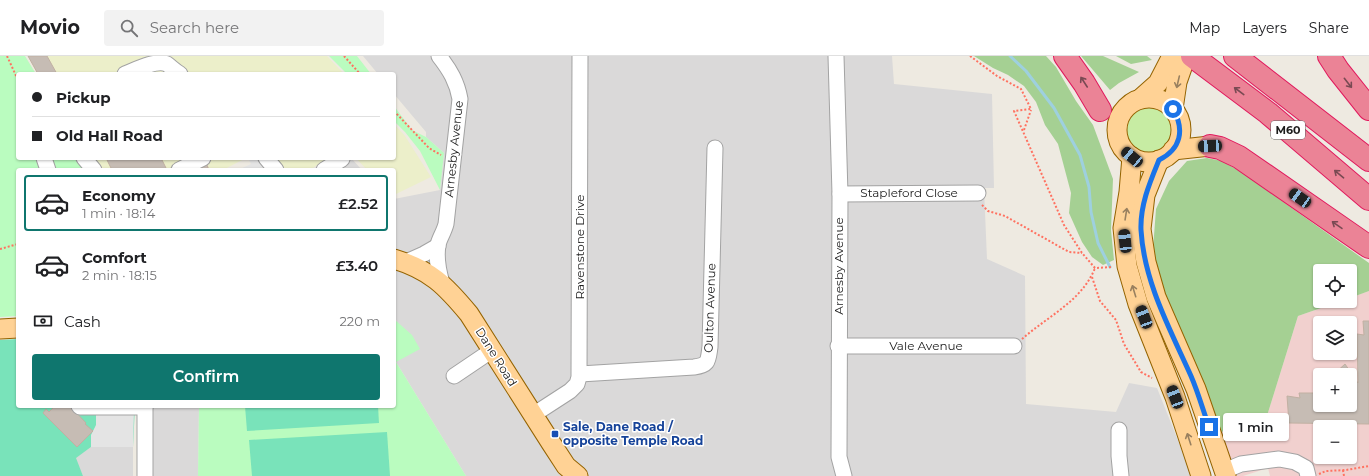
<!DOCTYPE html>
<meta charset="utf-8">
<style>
body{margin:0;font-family:Montserrat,sans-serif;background:#f2f2f2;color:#202124;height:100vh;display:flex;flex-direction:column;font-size:15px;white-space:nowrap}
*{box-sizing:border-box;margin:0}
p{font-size:13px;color:#757577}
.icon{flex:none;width:22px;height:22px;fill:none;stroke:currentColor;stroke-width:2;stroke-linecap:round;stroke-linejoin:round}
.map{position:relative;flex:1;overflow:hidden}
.panel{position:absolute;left:16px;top:112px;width:380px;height:240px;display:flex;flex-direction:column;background:#fff;border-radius:4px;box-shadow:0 1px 3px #0004}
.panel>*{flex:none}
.top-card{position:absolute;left:16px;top:16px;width:380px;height:88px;border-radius:4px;box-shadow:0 1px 3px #0004;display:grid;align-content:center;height:88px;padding:0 16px;background:#fff}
.controls{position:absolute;left:1313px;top:208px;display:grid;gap:8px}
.controls a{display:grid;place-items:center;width:44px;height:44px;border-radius:4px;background:#fff;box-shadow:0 1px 3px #0004;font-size:20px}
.end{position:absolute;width:18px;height:18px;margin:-9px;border:5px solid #1a73e8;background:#fff;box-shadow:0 0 0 2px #fff}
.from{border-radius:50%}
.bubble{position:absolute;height:28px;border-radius:4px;background:#fff;box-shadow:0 1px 3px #0004;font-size:13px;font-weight:600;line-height:28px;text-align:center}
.car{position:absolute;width:12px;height:24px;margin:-12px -6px;border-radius:5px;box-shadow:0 0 3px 1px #0007;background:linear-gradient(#222 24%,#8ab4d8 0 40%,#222 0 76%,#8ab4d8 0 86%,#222 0)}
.top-card b{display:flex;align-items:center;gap:14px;height:38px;font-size:15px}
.top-card b+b{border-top:1px solid #e0e0e0}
.top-card i{width:10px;height:10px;background:#202124}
ul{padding:7px 0 0;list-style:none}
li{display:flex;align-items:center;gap:12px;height:56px;margin:0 8px 6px;padding:0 8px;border:2px solid transparent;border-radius:4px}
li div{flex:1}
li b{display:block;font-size:15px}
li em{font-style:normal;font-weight:600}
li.current{border-color:#0f766e}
li>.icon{width:36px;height:36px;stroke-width:1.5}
.pay{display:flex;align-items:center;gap:10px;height:44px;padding:0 16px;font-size:15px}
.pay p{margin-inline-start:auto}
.action{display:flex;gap:8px;margin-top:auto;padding:8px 16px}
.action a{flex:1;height:46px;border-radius:4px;background:#0f766e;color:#fff;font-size:16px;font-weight:600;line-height:46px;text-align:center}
header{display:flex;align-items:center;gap:24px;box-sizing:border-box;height:56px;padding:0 20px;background:#fff;border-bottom:1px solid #e0e0e0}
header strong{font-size:19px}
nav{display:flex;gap:22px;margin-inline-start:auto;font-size:14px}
.search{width:280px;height:36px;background:#f2f2f2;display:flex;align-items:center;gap:10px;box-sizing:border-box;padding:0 14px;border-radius:4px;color:#757577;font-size:15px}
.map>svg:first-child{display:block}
.residential{fill:#dad9d9}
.commercial{fill:#f1d0ce;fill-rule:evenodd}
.farmland{fill:#ecefca}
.grass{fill:#c7eca3}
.forest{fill:#a5d093}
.park{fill:#bafcbf}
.pitch{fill:#79e3ba}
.parking{fill:#e4e4e4}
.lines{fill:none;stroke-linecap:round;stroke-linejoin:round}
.stream{stroke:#9ed0df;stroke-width:3}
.building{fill:#c6bcb4;stroke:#c1b0a2}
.minor-casing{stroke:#a3a3a3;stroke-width:17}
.major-casing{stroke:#946300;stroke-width:21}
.highway-casing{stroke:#e1195d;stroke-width:24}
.path{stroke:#ff7261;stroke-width:2;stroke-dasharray:2 2;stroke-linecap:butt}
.minor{stroke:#fff;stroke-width:15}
.major{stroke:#ffd295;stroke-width:19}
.highway{stroke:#eb8396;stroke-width:22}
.oneway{stroke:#794a53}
.oneway2{stroke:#99805f}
.route{stroke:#1a73e8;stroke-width:5}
.transit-dot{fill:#1a4fb4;stroke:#fff;stroke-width:1.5}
.labels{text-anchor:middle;stroke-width:3;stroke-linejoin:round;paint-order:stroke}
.shield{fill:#fff;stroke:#606060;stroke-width:1}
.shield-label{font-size:11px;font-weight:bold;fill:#1c1c1c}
.street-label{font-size:12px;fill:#1c1c1c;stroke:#fff}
.transit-label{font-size:12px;font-weight:bold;fill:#164399;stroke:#fff;text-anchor:start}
</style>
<header>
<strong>Movio</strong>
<div class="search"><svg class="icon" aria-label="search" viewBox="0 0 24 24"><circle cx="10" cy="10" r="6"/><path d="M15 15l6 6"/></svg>Search here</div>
<nav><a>Map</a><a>Layers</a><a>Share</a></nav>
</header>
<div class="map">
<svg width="1369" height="420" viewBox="0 0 1369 420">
<rect width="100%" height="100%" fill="#eeeae1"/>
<g class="residential">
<path d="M363,0H892L894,28L992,38L994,132H984L987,203L1025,220L1026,348L1116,356L1129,327L1157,332L1187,407L1190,420H466L396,306L397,265L394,263V143L440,134L444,97L426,81V76L394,38V18H378Z"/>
<path d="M333,102H351L362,114H314Z"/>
<path d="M153,350H199L198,420H152Z"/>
<path d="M91,391H133V420H83L75,402Z"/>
</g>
<path class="commercial" d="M1369,235V420H1270L1268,412L1243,420H1234L1221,376L1266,363L1298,260L1341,245H1350V242ZM1320,267H1350V297H1320ZM1320,319H1350V349H1320ZM1320,371H1350V401H1320Z"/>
<g class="farmland">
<path d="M28,0H327L344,18H38Z"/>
<path d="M394,68L405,80L431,121L394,139V114H367L356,102H394Z"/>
<path d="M85,102H246L223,114H92Z"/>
<path d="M262,102H328L310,114H273Z"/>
</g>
<circle class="grass" cx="1149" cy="74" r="22"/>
<g class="forest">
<path d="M974,0H1046L1056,11L1076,45L1093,69L1113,123L1111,174L1114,204L1103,209L1092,201L1082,186L1069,157L1071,137L1058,88L1045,69L1036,46L1024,30L1008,19L993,12Z"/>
<path d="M1081,0H1103L1139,16L1119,27L1110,34Z"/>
<path d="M1116,0H1147L1152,4L1131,8Z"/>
<path d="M1207,102L1222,105L1241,116L1369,207V235L1350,242V215H1320V245H1341L1298,260L1266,363L1221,376L1166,249L1153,193L1156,153L1169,125L1187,105Z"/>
</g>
<g class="park">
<path d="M0,0H25L36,18H18V102H85L92,114H18V260L0,261Z"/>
<path d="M329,0H357L371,18H347Z"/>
<path d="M394,50L412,74L426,81L444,97L440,134L420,95L405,76L394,65Z"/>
<path d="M394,263L412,279L420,293L396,306L466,420H198L199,350H394Z"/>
</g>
<g class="pitch">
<path d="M18,283V350H135L133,391H91L76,402L83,420H0V284Z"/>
<path d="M245,350H378L379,367L247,375Z"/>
<path d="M387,376L390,420H252L249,384Z"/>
</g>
<g class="parking">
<path d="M248,102H262L273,114H238L251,108Z"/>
<path d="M134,355L133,391H91V379L96,369V356Z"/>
</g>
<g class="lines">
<path class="stream" d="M1010,0L1026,15L1054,52L1080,99L1089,131L1091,156L1098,187L1110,211"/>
</g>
<g class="building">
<path d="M28,0H47L57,18H38Z"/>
<path d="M106,102H161L167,114H112Z"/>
<path d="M207,109L209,114H201L200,112Z"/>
<path d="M1363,265H1369V368L1289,367L1287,340L1300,342L1299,337H1320V349H1350V319H1333L1345,308L1358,327L1357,278L1364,279Z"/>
<path d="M55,350H70L86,367L85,368L93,375L77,391L43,357L46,353L49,356Z"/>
</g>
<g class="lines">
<g class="minor-casing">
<g id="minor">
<path d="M439,0C450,14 457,26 460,43L446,168C444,176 439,183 438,189C436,201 439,217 442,227"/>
<path d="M836,0L840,138L839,401L844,420"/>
<path d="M125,18C135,14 157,3 167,8C171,11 175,15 180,18"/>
<path d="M44,102L48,114"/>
<path d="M84,102L94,114"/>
<path d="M266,102L276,114"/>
<path d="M179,114L203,102"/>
<path d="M324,114L342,103"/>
<path d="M840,138L978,137"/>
<path d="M406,206L424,198L438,190"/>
<path d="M838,290H1014"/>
<path d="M580,318L694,311C709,309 708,305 710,291L715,92"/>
<path d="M454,320L491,295"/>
<path d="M79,350L80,351H145"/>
<path d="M533,359L570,335L577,328L579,321L580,0"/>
<path d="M1119,374V400L1121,420"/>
<path d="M1224,415L1241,408L1279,403L1295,406L1306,412L1308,420"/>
<path d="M145,420V350"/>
</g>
</g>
<g class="major-casing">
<g id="major">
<circle cx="1149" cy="74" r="32"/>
<path d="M1140,43L1158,27L1172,0"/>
<path d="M1173,53L1177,26L1186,0"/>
<path d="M1173,94L1210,90"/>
<path d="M1132,101L1129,136L1123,172L1127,210L1138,248L1175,341L1201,420"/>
<path d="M1159,104L1145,139L1141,173L1146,206L1156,241L1196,333L1226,420"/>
<path d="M394,203C430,214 445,229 469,258L551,387L566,410L578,420"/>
<path d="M0,273L18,272"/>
</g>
</g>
<g class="highway-casing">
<g id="highway">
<path d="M1065,0L1084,27L1100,54"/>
<path d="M1192,0L1268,57L1369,143"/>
<path d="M1235,0L1369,104"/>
<path d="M1329,0L1338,14L1369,53"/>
<path d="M1210,90L1220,92L1239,101L1369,191"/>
</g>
</g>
<g class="path">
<path d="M7,0L18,24"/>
<path d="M344,0L360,18"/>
<path d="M970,0L997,20L1021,33L1031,53L1014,55L1064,169L1082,197L1095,212L1112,211"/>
<path d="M394,55L429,92L441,99"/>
<path d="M1024,74L1031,54"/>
<path d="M982,149L988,155L1005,160L1069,196L1082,197"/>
<path d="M0,193L18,188"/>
<path d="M1092,221L1100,245L1116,264L1124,288L1141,316L1152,322"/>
<path d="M1022,283C1048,260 1082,245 1095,212"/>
<path d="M1343,414L1344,420"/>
<path d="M1319,418L1326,415L1346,414L1369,410"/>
</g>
<use href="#minor" class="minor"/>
<use href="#major" class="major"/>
<use href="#highway" class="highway"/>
</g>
<defs><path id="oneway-shaft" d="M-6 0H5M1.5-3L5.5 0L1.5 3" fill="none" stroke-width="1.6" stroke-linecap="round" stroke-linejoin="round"/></defs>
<g class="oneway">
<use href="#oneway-shaft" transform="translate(1084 26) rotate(-123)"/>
<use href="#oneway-shaft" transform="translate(1348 27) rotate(52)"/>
<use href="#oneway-shaft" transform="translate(1239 35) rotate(-143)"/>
<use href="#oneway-shaft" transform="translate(1339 118) rotate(-140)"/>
<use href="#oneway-shaft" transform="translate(1337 169) rotate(-145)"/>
</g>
<g class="oneway2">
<use href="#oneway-shaft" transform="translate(1178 26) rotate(103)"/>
<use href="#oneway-shaft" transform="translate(1126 158) rotate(-81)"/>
<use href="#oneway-shaft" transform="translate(1134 235) rotate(-107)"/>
<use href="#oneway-shaft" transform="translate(1189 383) rotate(-108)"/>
</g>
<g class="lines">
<path class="route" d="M1173,53C1185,74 1181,93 1159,104C1150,126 1140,149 1141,174C1144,226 1170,273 1191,320C1198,336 1203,354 1209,371"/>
</g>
<rect class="transit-dot" x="551" y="374" width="8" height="8" rx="2"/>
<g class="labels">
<rect class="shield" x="1271" y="65" width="34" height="18" rx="3"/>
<g class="shield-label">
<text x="1288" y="78">M60</text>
</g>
<g class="street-label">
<text transform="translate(454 93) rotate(-84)" y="4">Arnesby Avenue</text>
<text x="909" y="141">Stapleford Close</text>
<text transform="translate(580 191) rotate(-90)" y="4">Ravenstone Drive</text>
<text transform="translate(839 210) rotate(-90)" y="4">Arnesby Avenue</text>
<text transform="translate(710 252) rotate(-88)" y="4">Oulton Avenue</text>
<text x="926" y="294">Vale Avenue</text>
<text transform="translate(496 301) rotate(58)" y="4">Dane Road</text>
</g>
<g class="transit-label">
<text x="563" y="375">Sale, Dane Road /<tspan x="563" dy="14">opposite Temple Road</tspan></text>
</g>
</g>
</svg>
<div class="controls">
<a><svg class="icon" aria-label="locate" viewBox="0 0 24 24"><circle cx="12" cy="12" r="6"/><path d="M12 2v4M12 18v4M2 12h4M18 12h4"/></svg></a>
<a><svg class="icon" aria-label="layers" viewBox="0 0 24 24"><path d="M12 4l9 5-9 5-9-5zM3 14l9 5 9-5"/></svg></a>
<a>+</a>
<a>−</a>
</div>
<i class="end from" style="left:1173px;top:53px"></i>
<i class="end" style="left:1209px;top:371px"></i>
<div class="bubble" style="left:1223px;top:357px;width:66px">1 min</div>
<i class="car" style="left:1210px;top:90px;rotate:267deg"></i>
<i class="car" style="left:1132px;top:101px;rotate:310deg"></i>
<i class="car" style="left:1300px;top:142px;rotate:305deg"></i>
<i class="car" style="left:1125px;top:185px;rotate:354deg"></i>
<i class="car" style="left:1144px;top:261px;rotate:339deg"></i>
<i class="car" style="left:1175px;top:341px;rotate:339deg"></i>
<div class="top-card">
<b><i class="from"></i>Pickup</b>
<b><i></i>Old Hall Road</b>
</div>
<section class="panel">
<ul>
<li class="current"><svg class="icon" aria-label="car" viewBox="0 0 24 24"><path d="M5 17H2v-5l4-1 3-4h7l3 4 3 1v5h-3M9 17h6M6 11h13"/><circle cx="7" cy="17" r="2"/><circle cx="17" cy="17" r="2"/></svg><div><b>Economy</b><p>1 min · 18:14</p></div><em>£2.52</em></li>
<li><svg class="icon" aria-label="car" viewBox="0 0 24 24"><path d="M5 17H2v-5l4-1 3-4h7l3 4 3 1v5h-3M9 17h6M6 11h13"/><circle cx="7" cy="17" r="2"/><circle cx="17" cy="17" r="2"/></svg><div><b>Comfort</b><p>2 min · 18:15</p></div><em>£3.40</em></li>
</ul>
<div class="pay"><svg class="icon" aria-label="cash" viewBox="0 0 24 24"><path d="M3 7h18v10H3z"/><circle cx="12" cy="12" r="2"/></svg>Cash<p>220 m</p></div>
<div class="action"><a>Confirm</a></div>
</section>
</div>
